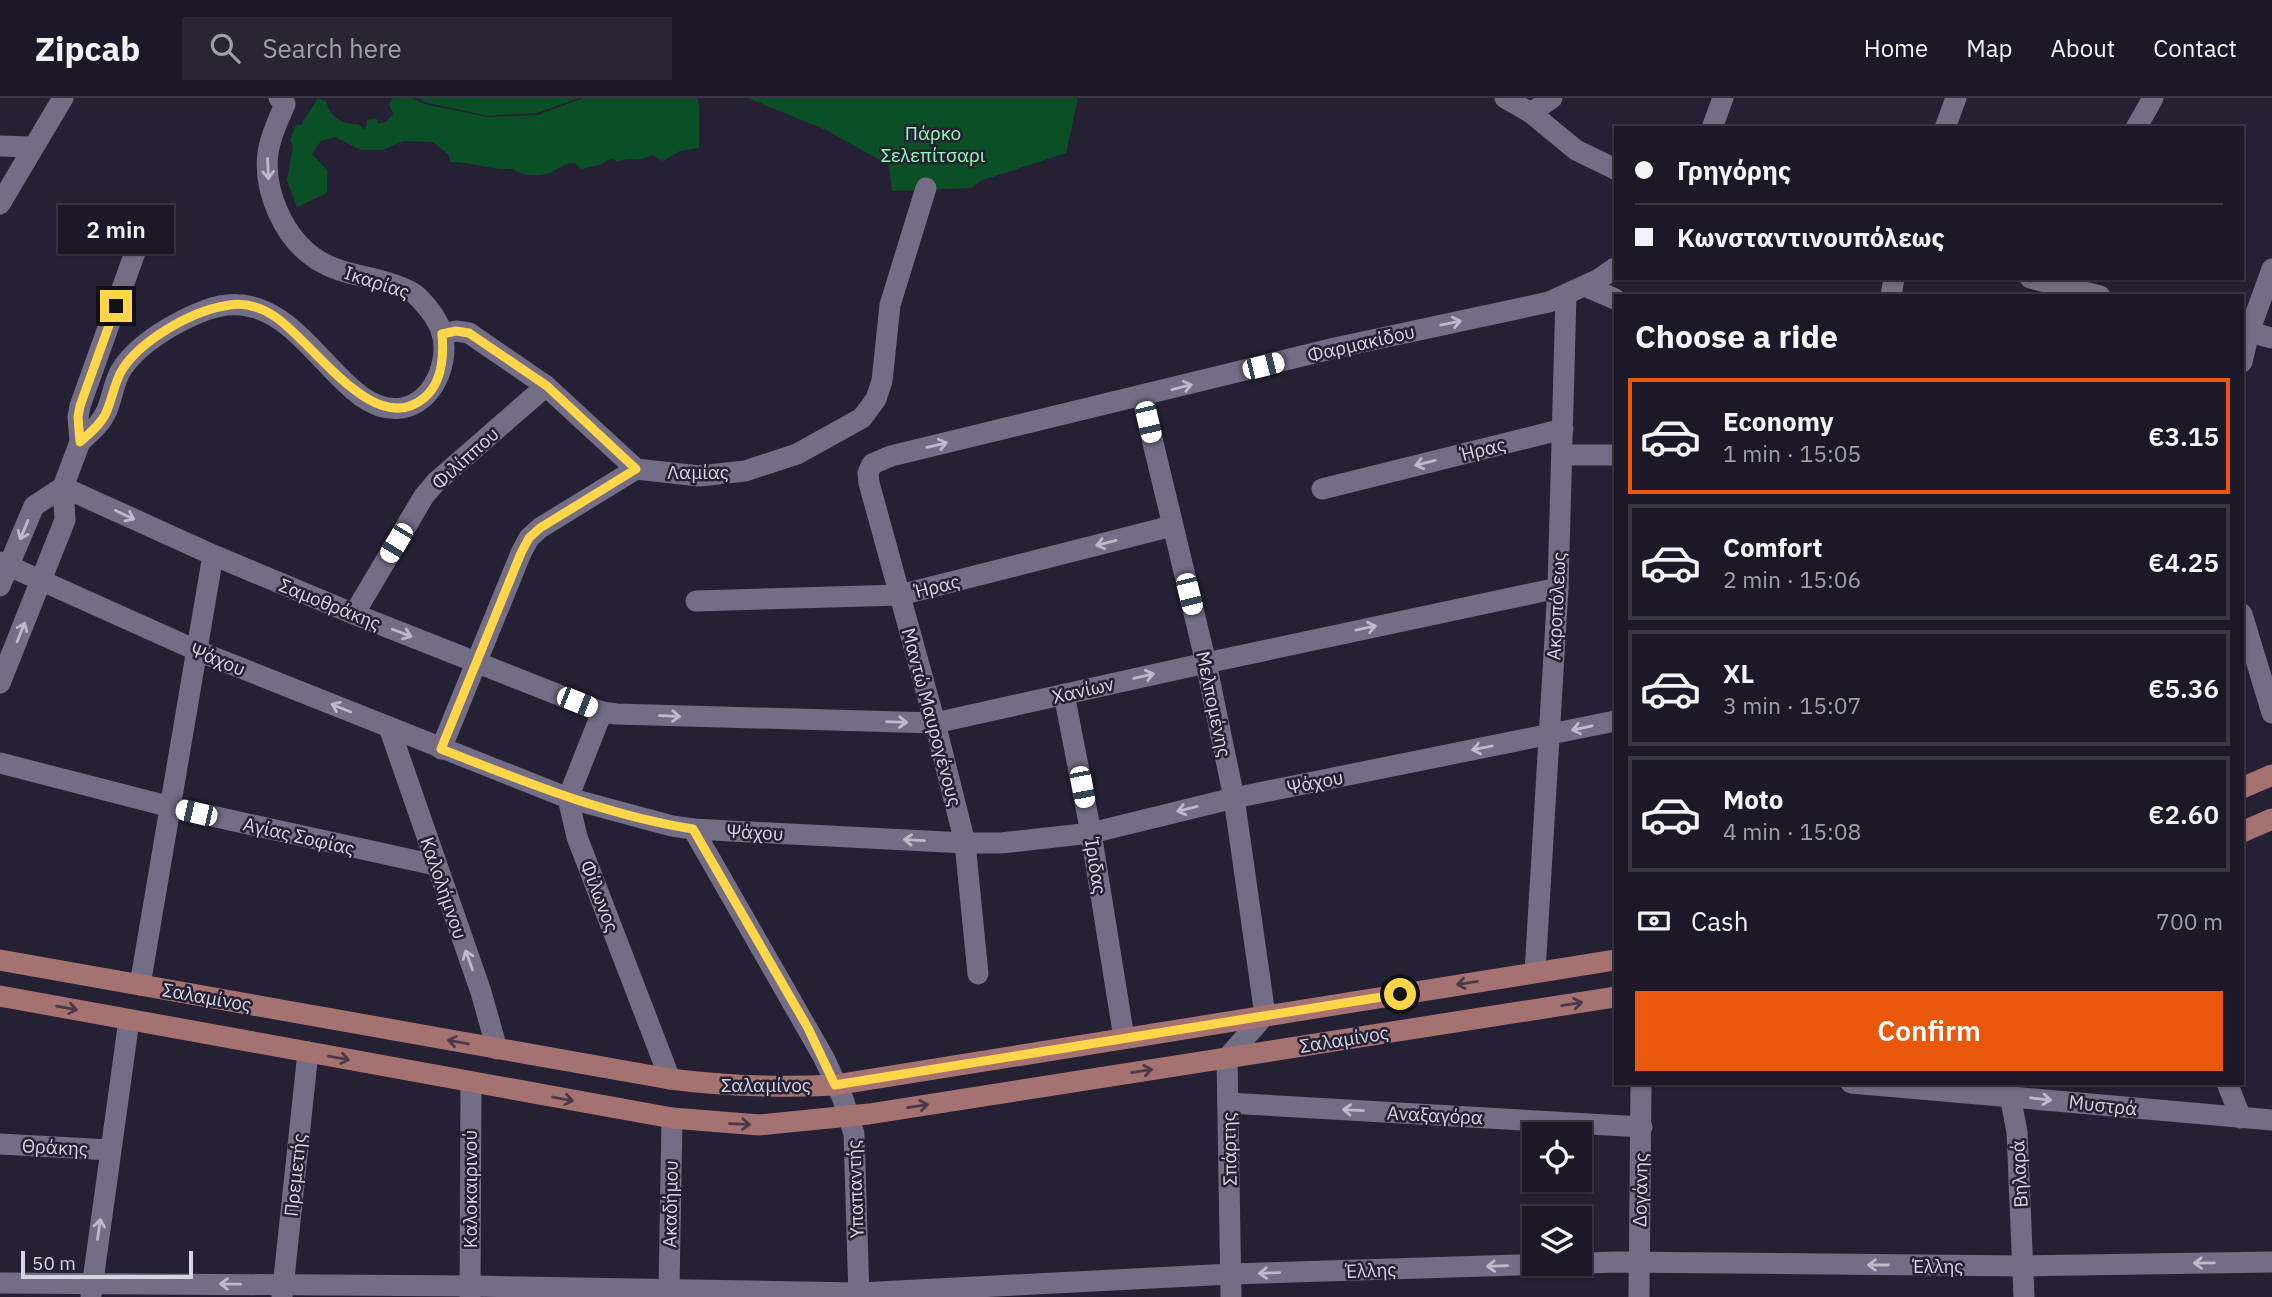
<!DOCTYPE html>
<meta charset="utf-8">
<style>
body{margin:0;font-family:"IBM Plex Sans",sans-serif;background:#292533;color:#f1f3f6;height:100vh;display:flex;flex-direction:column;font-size:26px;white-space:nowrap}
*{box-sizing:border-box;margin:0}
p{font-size:23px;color:#a0a0a7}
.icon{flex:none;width:38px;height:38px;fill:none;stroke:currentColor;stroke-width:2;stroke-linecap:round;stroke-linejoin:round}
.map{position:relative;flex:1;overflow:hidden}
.panel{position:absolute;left:1614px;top:196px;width:630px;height:791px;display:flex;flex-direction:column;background:#1c1827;border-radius:0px;box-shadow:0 2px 5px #0004,0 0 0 2px #3a3744}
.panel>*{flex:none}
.guide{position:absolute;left:1614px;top:28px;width:630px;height:154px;border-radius:0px;box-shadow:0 2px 5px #0004,0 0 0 2px #3a3744;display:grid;align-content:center;height:154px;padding:0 21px;background:#1c1827}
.controls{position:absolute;left:1522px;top:1024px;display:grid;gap:14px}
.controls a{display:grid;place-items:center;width:70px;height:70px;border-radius:0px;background:#1c1827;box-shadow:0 2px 5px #0004,0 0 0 2px #3a3744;font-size:35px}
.scale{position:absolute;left:21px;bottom:18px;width:172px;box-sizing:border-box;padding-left:7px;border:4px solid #d7d4e2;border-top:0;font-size:19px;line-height:24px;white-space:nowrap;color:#d7d4e2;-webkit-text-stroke:5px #262034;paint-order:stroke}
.end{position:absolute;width:32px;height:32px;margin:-16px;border:9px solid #ffd54a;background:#111;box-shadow:0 0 0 4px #111}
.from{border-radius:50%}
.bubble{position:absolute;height:49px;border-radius:0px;background:#1c1827;box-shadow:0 2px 5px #0004,0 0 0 2px #3a3744;font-size:23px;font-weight:600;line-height:49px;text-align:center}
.car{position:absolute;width:21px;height:42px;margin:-21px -10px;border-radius:9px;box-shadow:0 0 5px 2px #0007;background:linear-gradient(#fff 24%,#345 0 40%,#fff 0 76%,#345 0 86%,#fff 0)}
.guide b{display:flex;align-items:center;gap:24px;height:66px;font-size:26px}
.guide b+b{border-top:2px solid #3a3744}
.guide i{width:18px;height:18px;background:#f1f3f6}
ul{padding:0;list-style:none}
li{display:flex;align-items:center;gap:21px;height:116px;margin:0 14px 10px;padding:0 7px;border:4px solid #3a3744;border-radius:0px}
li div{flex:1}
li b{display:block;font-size:26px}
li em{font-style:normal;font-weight:600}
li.selected{border-color:#ea580c}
li>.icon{width:63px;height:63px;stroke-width:1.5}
h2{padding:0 21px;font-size:32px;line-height:84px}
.pay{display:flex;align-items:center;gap:18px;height:77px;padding:0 21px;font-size:26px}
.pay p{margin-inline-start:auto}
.action{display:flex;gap:14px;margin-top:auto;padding:14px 21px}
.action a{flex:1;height:80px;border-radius:0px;background:#ea580c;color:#fff;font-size:28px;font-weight:600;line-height:80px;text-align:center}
header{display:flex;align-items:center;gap:42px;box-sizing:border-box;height:98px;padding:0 35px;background:#1c1827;border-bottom:2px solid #3a3744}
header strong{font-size:33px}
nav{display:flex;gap:38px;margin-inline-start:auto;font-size:24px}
.search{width:490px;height:63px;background:#292533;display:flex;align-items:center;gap:18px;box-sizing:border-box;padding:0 24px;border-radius:0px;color:#a0a0a7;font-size:26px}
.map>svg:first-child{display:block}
.green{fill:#0b4f27}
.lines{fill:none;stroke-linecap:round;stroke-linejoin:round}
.minor{stroke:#736d85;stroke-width:21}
.major{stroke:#a57272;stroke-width:21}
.oneway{stroke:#bebacb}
.oneway2{stroke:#4c3947}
.route{stroke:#ffd54a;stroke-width:9}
.labels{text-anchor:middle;stroke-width:5;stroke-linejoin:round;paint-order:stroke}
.park-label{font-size:19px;fill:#8dfead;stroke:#262034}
.street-label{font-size:19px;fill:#d7d4e2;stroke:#262034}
</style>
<header>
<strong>Zipcab</strong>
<div class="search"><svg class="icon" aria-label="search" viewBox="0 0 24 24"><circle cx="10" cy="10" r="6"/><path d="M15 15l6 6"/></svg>Search here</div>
<nav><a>Home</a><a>Map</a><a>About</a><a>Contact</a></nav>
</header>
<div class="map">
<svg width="2272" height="1199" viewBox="0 0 2272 1199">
<rect width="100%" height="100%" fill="#262034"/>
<g class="green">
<path d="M318,0L327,4C328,18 345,28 358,26L363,31L366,30L367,22L377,21L378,26L387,23L393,16L389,6L393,0H412L424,6L488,19L538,17L583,0H697L699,9V50L680,53L663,63L652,57C640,65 629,58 617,64L613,60L599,67L581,71L575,65C563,65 559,71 549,75C538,79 521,77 512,71C488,72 473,64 450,64L449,57L433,44L403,43L383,52H361L335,39L321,43L312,56L327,72V95L297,109L287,82L293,48L290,42L296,27H301Z"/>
<path d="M420,0H579L537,15L487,18L424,4Z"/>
<path d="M748,0H1078L1066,55L980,83L971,90L892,93L889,67L826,32Z"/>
</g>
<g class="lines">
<g class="minor">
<path d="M1505,0L1531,15L1576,52L1615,71"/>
<path d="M1531,15L1552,0"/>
<path d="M1712,30L1723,0"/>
<path d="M1945,30L1956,0"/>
<path d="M2136,30L2153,0"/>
<path d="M0,48L32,49"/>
<path d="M0,106L63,0"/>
<path d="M2030,180L2100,198"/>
<path d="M1585,188L1615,201"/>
<path d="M1891,198L1894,180"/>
<path d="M2242,232L2272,240"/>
<path d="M442,236L456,233L469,235L546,288L636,371"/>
<path d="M2242,264L2249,234L2272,171"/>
<path d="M1142,299L1206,565L1234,700L1265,917L1227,960L1231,1199"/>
<path d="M80,344C91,334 101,326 107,312C112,300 114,284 121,272C138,245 177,223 206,212C299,177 335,321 402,310C433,305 450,264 442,235C438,222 428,209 419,200C412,192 396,187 386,184C362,177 337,175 316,161C284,140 263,93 268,55C270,38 279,21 285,6L279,0"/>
<path d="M1563,357H1615"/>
<path d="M63,389L213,457L354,516L602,614L616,616L935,625L1206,565L1558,490"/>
<path d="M1322,391L1563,331"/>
<path d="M0,464L198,553L568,700L672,728L693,731L965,745H1001L1091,735L1234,700L1615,623"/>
<path d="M0,488L34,408L63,389"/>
<path d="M696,503L900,497L1172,428"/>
<path d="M354,516L424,398L436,384L546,288"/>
<path d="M2242,516L2272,615"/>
<path d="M0,585L65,422L63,389L80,344L78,319L80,308L143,132"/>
<path d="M1064,596L1091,735L1124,940"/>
<path d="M602,614L568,700L577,739L670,981"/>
<path d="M389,629L481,894L497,951"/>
<path d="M441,651L521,455L529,440L540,430L636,371L699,378L745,373L797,356L862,320L876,301L882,283L890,207L926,90"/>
<path d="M0,665L171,709L435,767"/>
<path d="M693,731L824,960L843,1001L854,1036L859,1199"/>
<path d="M1535,874L1558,490L1566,197"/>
<path d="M978,876L965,745L935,625L869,385L868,375L872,366L891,358L1335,250L1549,204L1599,181L1615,170"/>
<path d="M140,887L213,457"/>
<path d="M1851,985L2272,1022"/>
<path d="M2227,985L2241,1020"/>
<path d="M2008,987L2017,1034L2024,1199"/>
<path d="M1228,1005L1642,1029"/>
<path d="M0,1046L110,1052"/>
<path d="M0,1185L470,1188L859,1195L1231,1176L1617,1164L2024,1168L2272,1164"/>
<path d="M669,1191L672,1020"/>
<path d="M91,1197L129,922"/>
<path d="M282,1199L308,954"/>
<path d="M470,1199L471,984"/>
<path d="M1639,1199L1641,985"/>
</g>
<g class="major">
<path d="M2242,690L2272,677"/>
<path d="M2242,734L2272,721"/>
<path d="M0,862L670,981C725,988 780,990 835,987L1615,862"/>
<path d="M0,898L672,1020L759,1027L869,1016L1615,899"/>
</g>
</g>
<defs><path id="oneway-shaft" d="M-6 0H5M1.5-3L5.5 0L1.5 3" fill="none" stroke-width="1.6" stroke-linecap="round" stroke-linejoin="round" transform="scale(1.75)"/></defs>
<g class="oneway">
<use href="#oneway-shaft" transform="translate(268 71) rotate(88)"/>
<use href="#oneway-shaft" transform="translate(1451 225) rotate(-12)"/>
<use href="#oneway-shaft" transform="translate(1182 289) rotate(-14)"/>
<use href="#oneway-shaft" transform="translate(937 347) rotate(-13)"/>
<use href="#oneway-shaft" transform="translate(1425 365) rotate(166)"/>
<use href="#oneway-shaft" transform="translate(125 417) rotate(25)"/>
<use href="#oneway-shaft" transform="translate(24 432) rotate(113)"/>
<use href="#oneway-shaft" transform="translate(1106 445) rotate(166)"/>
<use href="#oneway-shaft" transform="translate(1366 530) rotate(-12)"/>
<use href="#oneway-shaft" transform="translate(21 534) rotate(-68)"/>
<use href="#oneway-shaft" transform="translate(402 535) rotate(21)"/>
<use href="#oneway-shaft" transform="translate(1144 578) rotate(-13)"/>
<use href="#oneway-shaft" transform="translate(341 610) rotate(-158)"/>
<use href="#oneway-shaft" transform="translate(670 618) rotate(2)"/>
<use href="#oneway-shaft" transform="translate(897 624) rotate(2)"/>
<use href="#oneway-shaft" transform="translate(1582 630) rotate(168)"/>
<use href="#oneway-shaft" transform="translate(1482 650) rotate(169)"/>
<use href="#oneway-shaft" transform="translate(1187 711) rotate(166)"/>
<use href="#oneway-shaft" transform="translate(914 742) rotate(-177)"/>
<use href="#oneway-shaft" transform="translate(469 862) rotate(-110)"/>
<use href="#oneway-shaft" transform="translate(2041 1001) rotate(6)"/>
<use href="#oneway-shaft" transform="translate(1353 1012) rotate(-177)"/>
<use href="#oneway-shaft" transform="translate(99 1131) rotate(-82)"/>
<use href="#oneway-shaft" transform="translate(2204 1165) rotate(179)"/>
<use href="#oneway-shaft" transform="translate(1878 1167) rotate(-180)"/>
<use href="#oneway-shaft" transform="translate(1497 1168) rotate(178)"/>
<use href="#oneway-shaft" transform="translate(1269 1175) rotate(178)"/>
<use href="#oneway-shaft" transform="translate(230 1186) rotate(-179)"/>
</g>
<g class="oneway2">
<use href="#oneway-shaft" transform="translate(1467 885) rotate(171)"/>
<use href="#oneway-shaft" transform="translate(1572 906) rotate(-9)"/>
<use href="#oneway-shaft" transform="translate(67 910) rotate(10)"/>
<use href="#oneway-shaft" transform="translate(458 944) rotate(-170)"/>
<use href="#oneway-shaft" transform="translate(339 960) rotate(10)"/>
<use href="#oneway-shaft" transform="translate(1142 973) rotate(-9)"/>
<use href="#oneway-shaft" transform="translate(563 1001) rotate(10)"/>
<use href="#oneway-shaft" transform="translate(918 1008) rotate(-9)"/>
<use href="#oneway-shaft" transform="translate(740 1026) rotate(2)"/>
</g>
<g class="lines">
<path class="route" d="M116,208L80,308L78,319L80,344C90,335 99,328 105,317C112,303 114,285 122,272C140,243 190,214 224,208C241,204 259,208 274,218C312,242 374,342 424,300C442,285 444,258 442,236L456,233L469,235L547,288L636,371L540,430L529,440L521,455L441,651C523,683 605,717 693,731L808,930L835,987L1400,896"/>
</g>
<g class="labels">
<g class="park-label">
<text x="933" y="42">Πάρκο<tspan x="933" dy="22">Σελεπίτσαρι</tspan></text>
</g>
<g class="street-label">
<text transform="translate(377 184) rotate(18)" y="7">Ικαρίας</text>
<text transform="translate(1361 245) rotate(-13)" y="7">Φαρμακίδου</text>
<text transform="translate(1483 351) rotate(-14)" y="7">Ήρας</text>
<text transform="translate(465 360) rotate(-42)" y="7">Φιλίππου</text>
<text x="698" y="381">Λαμίας</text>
<text transform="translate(937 488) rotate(-14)" y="7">Ήρας</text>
<text transform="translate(330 506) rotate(22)" y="7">Σαμοθράκης</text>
<text transform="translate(1556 508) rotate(-87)" y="7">Ακροπόλεως</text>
<text transform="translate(218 561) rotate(22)" y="7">Ψάχου</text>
<text transform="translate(1083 592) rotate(-13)" y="7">Χανίων</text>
<text transform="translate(1214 606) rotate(78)" y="7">Μελπομένης</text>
<text transform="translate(932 619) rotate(75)" y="7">Μαντώ Μαυρογένους</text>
<text transform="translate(1315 684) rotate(-11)" y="7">Ψάχου</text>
<text transform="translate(755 734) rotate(3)" y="7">Ψάχου</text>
<text transform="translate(299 738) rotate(13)" y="7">Αγίας Σοφίας</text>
<text transform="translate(1096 768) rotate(81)" y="7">Ίριδας</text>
<text transform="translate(444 790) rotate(71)" y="7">Καλολήμνου</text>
<text transform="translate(600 798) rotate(69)" y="7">Φίλωνος</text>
<text transform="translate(207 899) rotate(10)" y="7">Σαλαμίνος</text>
<text transform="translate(1344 941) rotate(-9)" y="7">Σαλαμίνος</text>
<text x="766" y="994">Σαλαμίνος</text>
<text transform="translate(2103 1007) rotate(6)" y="7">Μυστρά</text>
<text transform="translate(1435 1017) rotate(3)" y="7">Αναξαγόρα</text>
<text transform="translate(55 1049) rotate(3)" y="7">Θράκης</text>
<text transform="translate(1229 1051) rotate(-91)" y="7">Σπάρτης</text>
<text transform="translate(2019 1076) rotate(-93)" y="7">Βηλαρά</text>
<text transform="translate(295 1077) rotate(-84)" y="7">Πρεμετής</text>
<text transform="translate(470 1091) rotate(-90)" y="7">Καλοκαιρινού</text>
<text transform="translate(855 1091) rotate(-92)" y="7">Υπαπαντής</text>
<text transform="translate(1640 1092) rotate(-89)" y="7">Δογάνης</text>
<text transform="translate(670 1106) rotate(-89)" y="7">Ακαδήμου</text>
<text x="1938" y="1175">Έλλης</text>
<text transform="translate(1371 1172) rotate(-2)" y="7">Έλλης</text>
</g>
</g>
</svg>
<div class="controls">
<a><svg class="icon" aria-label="locate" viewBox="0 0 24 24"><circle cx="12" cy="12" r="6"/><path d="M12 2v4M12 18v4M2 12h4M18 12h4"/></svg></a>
<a><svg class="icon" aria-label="layers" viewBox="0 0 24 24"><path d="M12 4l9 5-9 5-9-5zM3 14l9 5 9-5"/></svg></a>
</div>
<div class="scale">50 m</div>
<i class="end from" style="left:1400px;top:896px"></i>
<i class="end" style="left:116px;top:208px"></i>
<div class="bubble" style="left:58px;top:107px;width:116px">2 min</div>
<i class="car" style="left:1263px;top:268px;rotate:76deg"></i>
<i class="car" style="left:1148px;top:324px;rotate:167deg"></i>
<i class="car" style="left:396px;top:445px;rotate:211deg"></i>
<i class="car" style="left:1189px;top:496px;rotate:166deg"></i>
<i class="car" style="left:577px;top:604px;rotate:112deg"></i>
<i class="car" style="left:1082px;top:689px;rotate:169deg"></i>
<i class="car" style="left:196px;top:715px;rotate:283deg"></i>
<div class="guide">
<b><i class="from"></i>Γρηγόρης</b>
<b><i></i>Κωνσταντινουπόλεως</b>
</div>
<section class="panel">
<h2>Choose a ride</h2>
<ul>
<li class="selected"><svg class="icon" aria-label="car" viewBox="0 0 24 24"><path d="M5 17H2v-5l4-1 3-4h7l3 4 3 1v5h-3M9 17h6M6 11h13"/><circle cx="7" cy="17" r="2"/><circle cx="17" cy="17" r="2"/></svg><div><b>Economy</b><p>1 min · 15:05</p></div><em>€3.15</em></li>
<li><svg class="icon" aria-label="car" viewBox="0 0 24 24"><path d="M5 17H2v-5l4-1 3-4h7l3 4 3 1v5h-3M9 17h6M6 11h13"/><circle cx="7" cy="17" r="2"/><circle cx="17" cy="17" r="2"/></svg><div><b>Comfort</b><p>2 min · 15:06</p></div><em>€4.25</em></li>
<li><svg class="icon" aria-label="car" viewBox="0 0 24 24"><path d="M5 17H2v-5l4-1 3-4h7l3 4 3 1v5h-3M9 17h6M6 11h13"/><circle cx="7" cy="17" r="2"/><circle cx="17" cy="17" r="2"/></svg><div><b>XL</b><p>3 min · 15:07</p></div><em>€5.36</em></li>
<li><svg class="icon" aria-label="car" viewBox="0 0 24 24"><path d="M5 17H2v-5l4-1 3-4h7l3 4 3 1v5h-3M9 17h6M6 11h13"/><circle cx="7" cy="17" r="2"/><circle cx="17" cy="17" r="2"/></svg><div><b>Moto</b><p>4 min · 15:08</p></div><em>€2.60</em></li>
</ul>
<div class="pay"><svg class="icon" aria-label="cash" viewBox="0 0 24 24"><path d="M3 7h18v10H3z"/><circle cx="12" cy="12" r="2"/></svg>Cash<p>700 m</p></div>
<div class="action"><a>Confirm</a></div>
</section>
</div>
